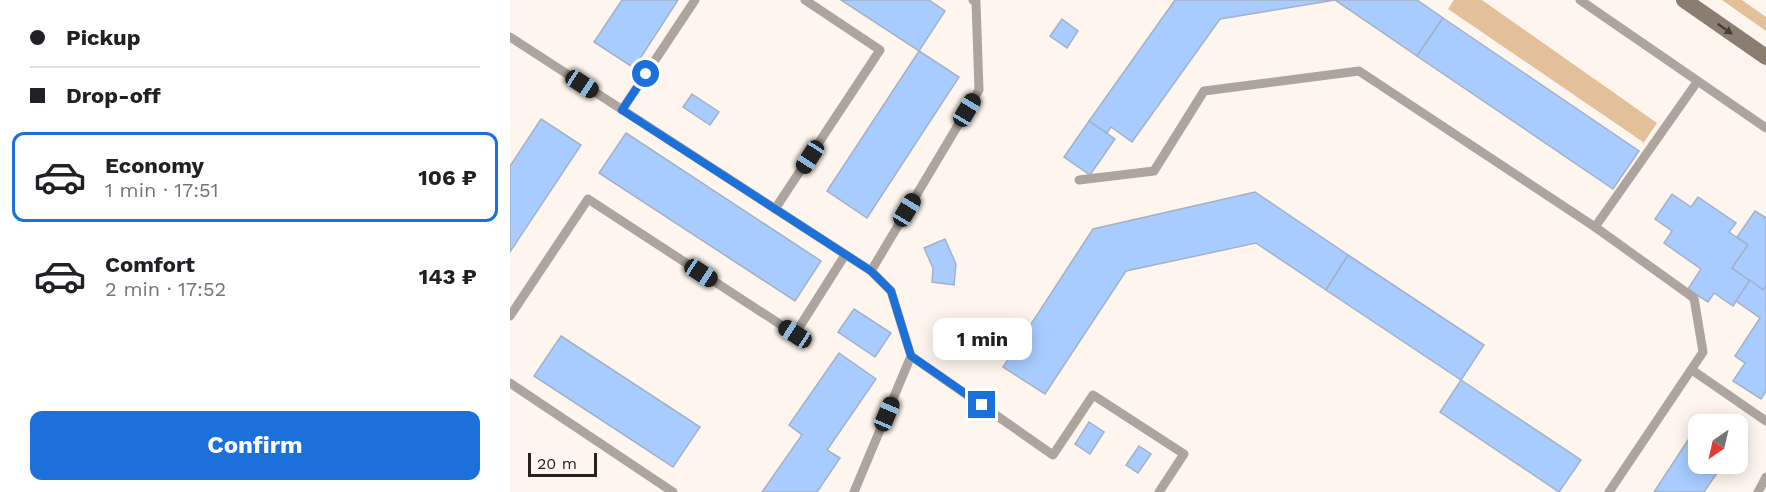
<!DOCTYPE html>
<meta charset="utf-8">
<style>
body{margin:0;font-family:"Work Sans",sans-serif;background:#f6f6f6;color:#202124;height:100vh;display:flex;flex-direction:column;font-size:22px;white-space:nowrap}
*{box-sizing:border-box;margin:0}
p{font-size:20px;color:#757577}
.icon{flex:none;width:33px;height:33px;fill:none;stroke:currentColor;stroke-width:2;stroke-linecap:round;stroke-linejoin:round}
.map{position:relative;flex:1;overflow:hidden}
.sheet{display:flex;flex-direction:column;background:#fff;width:510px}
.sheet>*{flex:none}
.top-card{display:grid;align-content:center;height:132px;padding:0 30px;background:#fff}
.needle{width:39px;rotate:214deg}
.buttons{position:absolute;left:1178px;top:414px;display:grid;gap:12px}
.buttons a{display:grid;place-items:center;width:60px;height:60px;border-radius:12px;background:#fff;box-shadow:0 3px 15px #0003;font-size:30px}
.scale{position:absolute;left:18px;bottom:15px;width:69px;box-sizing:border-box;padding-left:6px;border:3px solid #29221b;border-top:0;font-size:16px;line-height:21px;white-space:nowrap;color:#29221b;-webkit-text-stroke:4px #fef6ee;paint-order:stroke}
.end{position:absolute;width:27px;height:27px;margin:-14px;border:8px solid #1c70da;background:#fff;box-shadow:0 0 0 3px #fff}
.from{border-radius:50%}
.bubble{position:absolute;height:42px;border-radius:12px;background:#fff;box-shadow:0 3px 15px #0003;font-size:20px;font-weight:700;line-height:42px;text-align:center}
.car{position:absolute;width:18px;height:36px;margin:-18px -9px;border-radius:8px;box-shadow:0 0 4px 2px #0007;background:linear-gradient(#222 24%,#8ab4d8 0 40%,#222 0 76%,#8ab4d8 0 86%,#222 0)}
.top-card b{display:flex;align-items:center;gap:21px;height:57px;font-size:22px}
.top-card b+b{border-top:2px solid #e0e0e0}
.top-card i{width:15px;height:15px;background:#202124}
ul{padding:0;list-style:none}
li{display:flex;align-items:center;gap:18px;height:90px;margin:0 12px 9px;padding:0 18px;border:3px solid transparent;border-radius:12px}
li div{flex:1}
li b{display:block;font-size:22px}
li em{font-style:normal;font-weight:700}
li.selected{border-color:#1c70da}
li>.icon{width:54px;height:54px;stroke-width:1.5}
.cta{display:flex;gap:12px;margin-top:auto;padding:12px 30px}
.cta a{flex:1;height:69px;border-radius:12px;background:#1c70da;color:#fff;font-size:24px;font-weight:700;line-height:69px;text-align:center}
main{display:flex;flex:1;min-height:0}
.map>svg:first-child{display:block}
.green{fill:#e4c09a}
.building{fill:#a8ccff;stroke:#a3b1c6;stroke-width:1.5}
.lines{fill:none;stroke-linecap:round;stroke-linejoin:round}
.service{stroke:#ada59d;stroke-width:9}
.secondary{stroke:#8a7e71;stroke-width:16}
.oneway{fill:#463e35}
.route{stroke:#1c70da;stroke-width:8}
</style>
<main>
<section class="sheet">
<div class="top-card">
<b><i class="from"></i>Pickup</b>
<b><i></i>Drop-off</b>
</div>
<ul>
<li class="selected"><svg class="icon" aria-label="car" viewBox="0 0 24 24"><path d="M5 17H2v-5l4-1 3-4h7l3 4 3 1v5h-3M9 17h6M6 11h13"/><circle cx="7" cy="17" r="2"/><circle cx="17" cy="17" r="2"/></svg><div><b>Economy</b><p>1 min · 17:51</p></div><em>106 ₽</em></li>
<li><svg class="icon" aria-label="car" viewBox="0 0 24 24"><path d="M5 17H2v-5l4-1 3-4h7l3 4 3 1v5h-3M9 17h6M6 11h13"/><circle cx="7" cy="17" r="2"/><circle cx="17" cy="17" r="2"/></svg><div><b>Comfort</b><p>2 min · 17:52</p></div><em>143 ₽</em></li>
</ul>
<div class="cta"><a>Confirm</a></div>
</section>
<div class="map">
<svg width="1256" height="492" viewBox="0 0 1256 492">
<rect width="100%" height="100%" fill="#fef6ee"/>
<g class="green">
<path d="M944,0H972L1147,123L1132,145L1133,142L938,9Z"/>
<path d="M1212,0H1232L1256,17V31Z"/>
</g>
<g class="building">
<path d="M112,0H168L124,68L84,42Z"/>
<path d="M331,0H419L435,11L409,51Z"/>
<path d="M665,0H825L710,19L622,142L601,127L597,133L579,121Z"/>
<path d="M825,0H907L933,18L907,56Z"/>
<path d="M933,18L1129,151L1103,189L907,56Z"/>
<path d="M552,19L568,31L557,48L540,36Z"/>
<path d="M409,51L449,77L357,218L317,191Z"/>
<path d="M182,94L209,112L200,125L173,107Z"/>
<path d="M31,119L71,145L0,252V166Z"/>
<path d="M579,121L605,139L580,175L554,157Z"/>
<path d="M116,133L311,261L285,301L89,173Z"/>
<path d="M745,192L838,255L816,290L746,243L616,271L535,394L493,367L583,229Z"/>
<path d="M1162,194L1181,207L1188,197L1226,223L1219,232L1238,245L1222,268L1240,280L1223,306L1204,293L1198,302L1178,289L1191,269L1154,243L1162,231L1145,219Z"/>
<path d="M1245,211L1256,218V286L1253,290L1222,268L1238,245L1227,237Z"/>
<path d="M435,239L446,264L444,285L422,282L423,268L414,248Z"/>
<path d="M838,255L974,345L951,380L816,290Z"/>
<path d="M1240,280L1253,290L1256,286V391L1251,399L1223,381L1235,363L1225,356L1250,318L1226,301Z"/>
<path d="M344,309L381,333L365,357L328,332Z"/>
<path d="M51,336L190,427L163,467L24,376Z"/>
<path d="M329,353L366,379L317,450L330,458L307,492H252L292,435L279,425Z"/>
<path d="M951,380L1071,460L1049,492L930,412Z"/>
<path d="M579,422L594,432L580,454L565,444Z"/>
<path d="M1186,428L1188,429V464H1213L1194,492H1144Z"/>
<path d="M629,446L641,454L628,473L616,465Z"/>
</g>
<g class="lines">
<g class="service">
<path d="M1070,0L1256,128"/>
<path d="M0,37L361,271L381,291L401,356L344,492"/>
<path d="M112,110L185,0"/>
<path d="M569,180L644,171L694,91L849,71L1085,227L1184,298L1193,352L1099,492"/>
<path d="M265,209L370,50L295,0"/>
<path d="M1085,227L1187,82"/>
<path d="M361,271L469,90L466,2L463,0"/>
<path d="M0,316L78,199L285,334L335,255"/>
<path d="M401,356L543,455L583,395L674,454L649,492"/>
<path d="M1182,370L1256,421"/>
<path d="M0,383L163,492"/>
<path d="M1248,492L1256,477"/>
</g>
<path class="secondary" d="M1174,0L1256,57"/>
</g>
<defs><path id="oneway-solid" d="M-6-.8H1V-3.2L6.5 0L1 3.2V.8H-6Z" transform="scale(1.5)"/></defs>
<use class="oneway" href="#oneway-solid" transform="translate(1215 29) rotate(35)"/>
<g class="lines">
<path class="route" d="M136,74L112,110L361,271L381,291L401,356L472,405"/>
</g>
</svg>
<div class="buttons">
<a><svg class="needle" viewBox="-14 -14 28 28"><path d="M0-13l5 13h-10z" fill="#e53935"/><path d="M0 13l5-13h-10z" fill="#757577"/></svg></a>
</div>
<div class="scale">20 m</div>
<i class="end from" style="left:136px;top:74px"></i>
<i class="end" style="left:472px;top:405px"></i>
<div class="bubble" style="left:423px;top:318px;width:99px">1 min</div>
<i class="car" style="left:72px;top:84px;rotate:123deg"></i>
<i class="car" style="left:457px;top:110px;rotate:31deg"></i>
<i class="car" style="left:300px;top:157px;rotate:213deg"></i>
<i class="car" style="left:397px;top:210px;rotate:31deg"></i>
<i class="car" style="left:191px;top:273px;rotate:123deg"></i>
<i class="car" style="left:285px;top:334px;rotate:303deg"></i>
<i class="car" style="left:377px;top:414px;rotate:23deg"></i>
</div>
</main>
